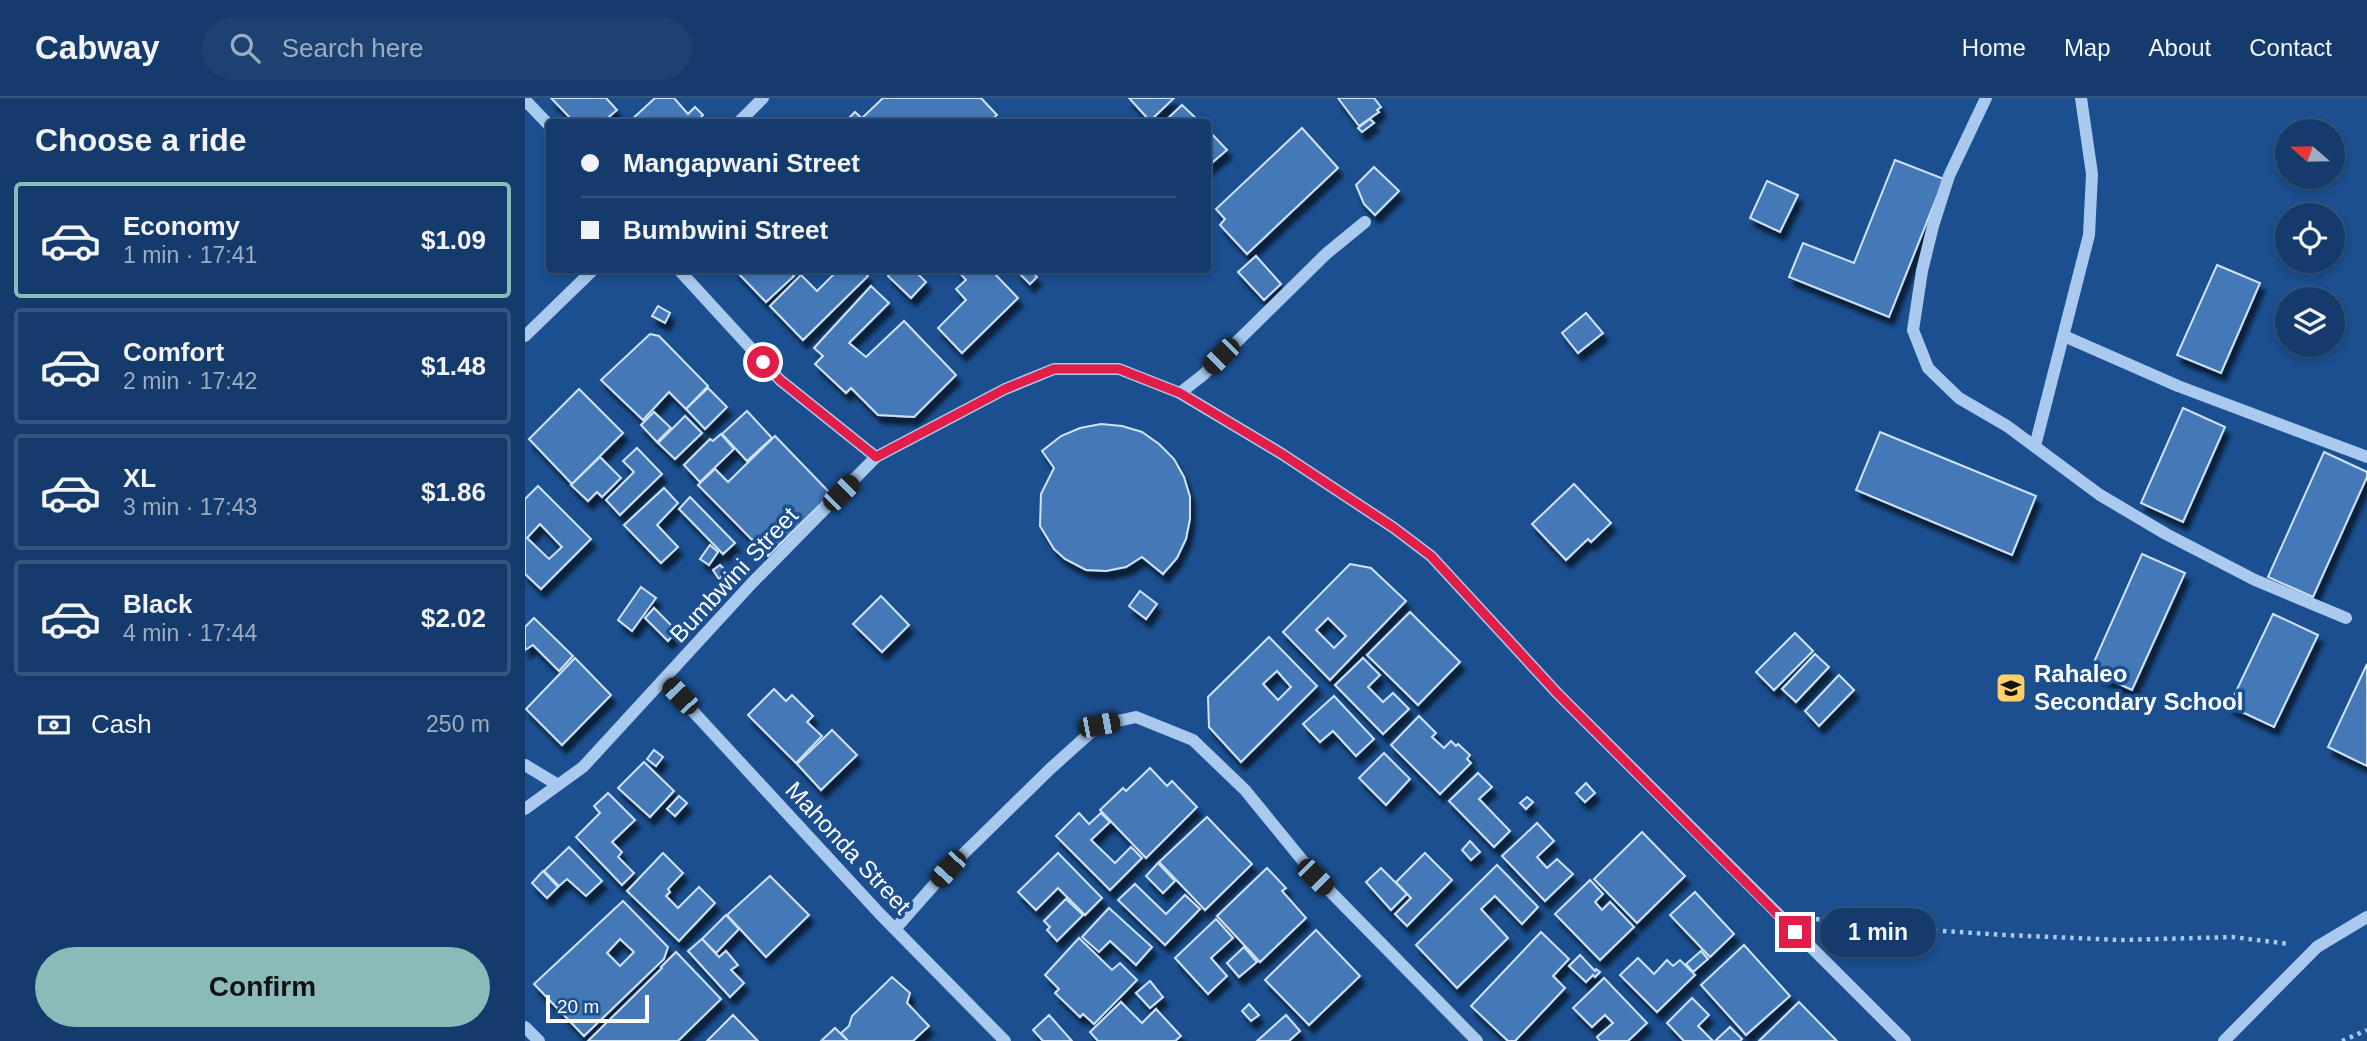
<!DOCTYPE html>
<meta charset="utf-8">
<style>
body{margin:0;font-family:Arial,sans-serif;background:#1d4271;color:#f1f3f6;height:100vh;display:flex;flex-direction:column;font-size:26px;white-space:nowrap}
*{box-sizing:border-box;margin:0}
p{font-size:23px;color:#9dadc1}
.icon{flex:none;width:38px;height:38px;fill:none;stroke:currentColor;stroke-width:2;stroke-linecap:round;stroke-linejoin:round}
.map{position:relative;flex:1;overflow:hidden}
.side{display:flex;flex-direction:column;background:#143b6b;width:525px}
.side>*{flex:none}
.top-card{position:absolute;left:21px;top:21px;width:665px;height:154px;border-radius:7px;box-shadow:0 4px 10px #0003,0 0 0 2px #33557e;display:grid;align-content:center;height:154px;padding:0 35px;background:#143b6b}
.needle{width:46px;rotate:290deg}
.buttons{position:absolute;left:1750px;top:21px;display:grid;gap:14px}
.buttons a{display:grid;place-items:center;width:70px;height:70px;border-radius:50%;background:#143b6b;box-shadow:0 4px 10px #0003,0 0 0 2px #33557e;font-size:35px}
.scale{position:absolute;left:21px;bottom:18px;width:103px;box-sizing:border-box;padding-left:7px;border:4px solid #fff;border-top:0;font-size:19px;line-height:24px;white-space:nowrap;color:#fff;-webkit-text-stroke:5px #1b4f8f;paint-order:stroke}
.end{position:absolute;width:32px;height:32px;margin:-16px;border:9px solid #e11d48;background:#fff;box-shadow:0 0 0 4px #fff}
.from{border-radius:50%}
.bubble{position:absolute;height:49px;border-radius:24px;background:#143b6b;box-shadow:0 4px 10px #0003,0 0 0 2px #33557e;font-size:23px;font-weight:700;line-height:49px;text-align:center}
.car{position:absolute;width:21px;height:42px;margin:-21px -10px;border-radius:9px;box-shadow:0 0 5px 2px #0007;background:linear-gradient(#222 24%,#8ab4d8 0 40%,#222 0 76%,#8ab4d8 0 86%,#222 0)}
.top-card b{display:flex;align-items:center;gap:24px;height:66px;font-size:26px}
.top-card b+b{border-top:2px solid #33557e}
.top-card i{width:18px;height:18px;background:#f1f3f6}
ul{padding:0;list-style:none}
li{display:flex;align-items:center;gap:21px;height:116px;margin:0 14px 10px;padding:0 21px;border:4px solid #33557e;border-radius:7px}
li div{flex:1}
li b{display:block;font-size:26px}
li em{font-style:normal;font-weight:700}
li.active{border-color:#8bbbb9}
li>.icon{width:63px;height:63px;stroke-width:1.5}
h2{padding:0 35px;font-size:32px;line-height:84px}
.pay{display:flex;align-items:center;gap:18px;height:77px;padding:0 35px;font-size:26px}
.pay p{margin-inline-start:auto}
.action{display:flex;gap:14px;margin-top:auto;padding:14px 35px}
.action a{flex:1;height:80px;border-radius:42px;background:#8bbbb9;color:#111;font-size:28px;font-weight:700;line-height:80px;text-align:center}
header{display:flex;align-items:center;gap:42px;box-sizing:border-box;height:98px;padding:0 35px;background:#143b6b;border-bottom:2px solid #33557e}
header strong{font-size:33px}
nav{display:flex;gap:38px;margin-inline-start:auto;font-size:24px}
.search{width:490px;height:63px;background:#1d4271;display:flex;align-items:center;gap:18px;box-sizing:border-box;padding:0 24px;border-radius:38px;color:#9dadc1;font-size:26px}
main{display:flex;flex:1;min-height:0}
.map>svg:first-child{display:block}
.building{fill:#4478b7;stroke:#cfe3fa;stroke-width:2;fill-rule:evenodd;filter:url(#shadow)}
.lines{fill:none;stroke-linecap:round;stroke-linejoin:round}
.path{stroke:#a9c9ee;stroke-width:4.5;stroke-dasharray:3.5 5;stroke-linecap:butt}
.minor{stroke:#a9c9ee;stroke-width:12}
.route{stroke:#e11d48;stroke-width:9}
.labels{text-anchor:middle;stroke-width:7;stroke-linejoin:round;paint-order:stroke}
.street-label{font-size:24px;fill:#fff;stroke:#1b4f8f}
.poi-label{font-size:24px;font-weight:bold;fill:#fff;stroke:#1b4f8f;text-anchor:start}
</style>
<header>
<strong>Cabway</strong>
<div class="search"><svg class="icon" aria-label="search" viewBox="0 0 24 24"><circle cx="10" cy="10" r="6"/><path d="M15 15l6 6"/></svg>Search here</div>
<nav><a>Home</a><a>Map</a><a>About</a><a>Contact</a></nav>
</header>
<main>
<section class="side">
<h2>Choose a ride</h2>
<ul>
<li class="active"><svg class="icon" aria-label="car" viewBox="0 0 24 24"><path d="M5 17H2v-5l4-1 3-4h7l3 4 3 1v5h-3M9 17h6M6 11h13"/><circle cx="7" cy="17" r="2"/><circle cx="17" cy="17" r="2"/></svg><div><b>Economy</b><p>1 min · 17:41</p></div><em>$1.09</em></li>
<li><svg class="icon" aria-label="car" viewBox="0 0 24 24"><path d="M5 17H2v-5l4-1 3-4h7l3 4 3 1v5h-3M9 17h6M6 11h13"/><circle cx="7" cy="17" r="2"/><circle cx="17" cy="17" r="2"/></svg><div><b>Comfort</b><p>2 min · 17:42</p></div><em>$1.48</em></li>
<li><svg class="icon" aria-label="car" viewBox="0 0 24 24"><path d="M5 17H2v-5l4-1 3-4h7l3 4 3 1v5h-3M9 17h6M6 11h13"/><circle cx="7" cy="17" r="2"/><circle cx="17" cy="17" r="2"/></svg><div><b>XL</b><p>3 min · 17:43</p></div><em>$1.86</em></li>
<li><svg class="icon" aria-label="car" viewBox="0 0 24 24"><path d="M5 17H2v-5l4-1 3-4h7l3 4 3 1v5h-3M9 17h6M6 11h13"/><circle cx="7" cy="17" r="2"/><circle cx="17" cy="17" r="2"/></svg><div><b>Black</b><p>4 min · 17:44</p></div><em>$2.02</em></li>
</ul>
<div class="pay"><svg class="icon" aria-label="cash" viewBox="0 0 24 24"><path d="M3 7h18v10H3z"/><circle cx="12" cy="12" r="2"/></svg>Cash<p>250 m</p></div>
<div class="action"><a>Confirm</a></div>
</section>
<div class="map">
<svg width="1842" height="943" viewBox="0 0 1842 943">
<defs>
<filter id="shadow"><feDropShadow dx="4.5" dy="8" stdDeviation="2" flood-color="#0009"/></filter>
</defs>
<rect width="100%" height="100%" fill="#1b4f8f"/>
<g class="building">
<path d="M26,0H81L92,12L78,24H49Z"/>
<path d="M130,0H149L163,16L170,9L178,17L171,24H104Z"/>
<path d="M358,0H456L472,17L464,24H342L338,19Z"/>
<path d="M604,0H649L625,23Z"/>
<path d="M813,0H849L856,9L852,12L854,14L834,28Z"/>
<path d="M657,7L675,24H639Z"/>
<path d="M330,14L341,24H325L322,22Z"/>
<path d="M845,21L849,25L837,34L833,30Z"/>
<path d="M777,30L813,70L722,156L695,127L700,121L691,111Z"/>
<path d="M682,31L702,52L682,69Z"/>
<path d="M1370,62L1419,81L1364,219L1264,179L1278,145L1329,165Z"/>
<path d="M849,69L874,93L850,117L839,106L831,87Z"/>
<path d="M1242,83L1273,97L1255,134L1225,120Z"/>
<path d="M731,158L756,186L739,202L713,174Z"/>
<path d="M1692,167L1735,185L1696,275L1652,257Z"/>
<path d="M210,172H263L269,178L241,204Z"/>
<path d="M313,172H337L343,178L278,242L245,208L276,177L292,193Z"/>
<path d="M369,172H389L401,184L386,200L363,178Z"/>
<path d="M432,172H466L493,200L437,255L413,230L441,202L431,191L441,182Z"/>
<path d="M491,172H505L512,179L505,186Z"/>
<path d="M346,188L364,205L324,245L341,259L379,223L431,277L389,319L353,317L326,290L321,295L290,266L298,258L289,250Z"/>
<path d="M133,208L145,215L140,225L127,218Z"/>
<path d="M1061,215L1078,235L1053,255L1037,235Z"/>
<path d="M125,236L134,238L183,288L161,311L144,294L118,322L76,282Z"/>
<path d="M183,290L202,309L180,331L161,311Z"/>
<path d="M54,291L98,335L47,386L4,341Z"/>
<path d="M1658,310L1700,329L1658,424L1616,405Z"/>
<path d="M222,313L247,340L222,363L197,336Z"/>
<path d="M129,314L146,330L132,344L116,327Z"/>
<path d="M160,318L177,335L150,361L133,345Z"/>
<path d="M576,326L597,328L617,334L634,346L649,361L659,379L665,399V421L661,441L652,460L638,476L617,459L601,469L581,473L561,472L540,461L529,451L515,428L516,396L529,370L517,353L536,338L555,330Z"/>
<path d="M1355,334L1511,398L1487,457L1331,392Z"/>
<path d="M196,336L209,351L175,384L159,367L185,341L188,343Z"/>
<path d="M250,338L306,396L243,458L173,387L190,371L203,384Z"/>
<path d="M112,350L137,376L95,417L81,402L109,374L98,363Z"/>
<path d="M1799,354L1842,374V379L1788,499L1743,479Z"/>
<path d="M75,359L96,380L77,399L72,394L63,403L46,387Z"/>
<path d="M1049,386L1086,425L1066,444L1063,441L1041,462L1007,426Z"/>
<path d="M13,388L66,441L16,491L0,476V401ZM15,426L37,449L24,461L2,440Z"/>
<path d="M139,390L153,405L132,427L153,449L136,465L99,427Z"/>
<path d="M165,399L210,445L198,456L154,411Z"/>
<path d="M185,447L193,454L184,467L175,461Z"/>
<path d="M1617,456L1660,475L1607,592L1565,573Z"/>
<path d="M825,466L846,470L881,503L805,582L758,534ZM803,520L821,538L809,550L791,532Z"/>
<path d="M195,467L202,474L194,481L188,472Z"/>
<path d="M116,489L131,500L107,533L93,522Z"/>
<path d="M615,493L632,506L621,521L604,508Z"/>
<path d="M356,498L384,527L357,554L328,526Z"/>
<path d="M129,510L152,533L143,543L120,520Z"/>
<path d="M885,514L935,564L893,607L842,557Z"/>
<path d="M1748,516L1793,537L1749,629L1704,608Z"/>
<path d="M9,520L48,558L34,573L8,547L0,552V529Z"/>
<path d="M1270,535L1288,553L1249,592L1231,574Z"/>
<path d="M744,539L792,588L716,664L684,629L683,599ZM752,573L766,589L753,602L738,586Z"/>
<path d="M1290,556L1304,569L1271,604L1257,591Z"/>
<path d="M50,560L86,597L37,647L1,611Z"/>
<path d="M838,560L855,577L843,589L858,604L868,595L884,611L858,636L810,587Z"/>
<path d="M1842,566V668L1803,649Z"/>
<path d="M1314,577L1329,592L1294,628L1280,613Z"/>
<path d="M249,591L261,603L267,597L288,618L282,624L297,638L271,665L223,617Z"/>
<path d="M809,598L849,641L831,658L808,633L795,644L778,626Z"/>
<path d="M894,618L911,635L907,639L919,650L926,643L931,648L933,646L945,657L942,661L946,665L915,696L866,647Z"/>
<path d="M307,632L332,657L296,692L272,666Z"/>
<path d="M129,652L138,659L131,668L122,661Z"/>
<path d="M859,655L885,681L861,707L834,680Z"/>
<path d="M119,664L149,693L125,719L93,690Z"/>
<path d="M625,670L642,688L647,683L672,709L621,760L575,712L598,690L601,693Z"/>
<path d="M953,675L967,689L954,701L985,733L969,749L924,703Z"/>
<path d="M1061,685L1070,695L1060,704L1051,695Z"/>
<path d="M83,695L110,722L87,744L97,754L93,759L109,775L97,787L51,739L75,715L69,708Z"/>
<path d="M154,698L162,705L150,718L142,711Z"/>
<path d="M1002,699L1008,704L1001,711L995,705Z"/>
<path d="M554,715L564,726L576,715L585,724L566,742L590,765L606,749L617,760L585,792L531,738Z"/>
<path d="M682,719L727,766L680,812L634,764Z"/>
<path d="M1012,725L1029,743L1012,759L1022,770L1032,761L1048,776L1020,803L977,758Z"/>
<path d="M1117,734L1160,778L1112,825L1069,781Z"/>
<path d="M945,743L955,754L946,762L937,752Z"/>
<path d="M44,749L77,783L61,798L42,781L34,788L19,773Z"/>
<path d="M138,755L158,775L143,791L145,794L141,798L153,810L174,789L190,805L154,843L102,793Z"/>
<path d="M533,755L577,800L560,817L533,790L511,812L493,794Z"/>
<path d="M900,755L927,782L882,828L870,816L886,800L871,784Z"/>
<path d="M633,765L650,783L638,795L621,778Z"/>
<path d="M972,767L1013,809L997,826L970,798L956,811L983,840L932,890L891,847Z"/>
<path d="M742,770L761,790L757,793L781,820L735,864L692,818Z"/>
<path d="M856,770L882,796L866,812L841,784Z"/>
<path d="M18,773L33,789L22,800L7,785Z"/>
<path d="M245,778L284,817L241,859L202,817Z"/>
<path d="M1065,782L1078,796L1070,804L1077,812L1085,804L1109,829L1075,862L1030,816Z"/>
<path d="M610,786L641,816L660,797L675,811L640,847L593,802Z"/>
<path d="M1170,794L1209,836L1185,859L1145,817Z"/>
<path d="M541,801L558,817L532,843L522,832L525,829L519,823Z"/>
<path d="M98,803L143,849L139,861L59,938L9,886ZM95,841L109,854L95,868L82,855Z"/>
<path d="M584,810L627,849L611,867L585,843L574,854L557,839Z"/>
<path d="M201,817L214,831L191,855L177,841Z"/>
<path d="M691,821L708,840L686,860L702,878L683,896L650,860Z"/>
<path d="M791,832L835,878L784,927L740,882Z"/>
<path d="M1016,834L1044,861L1028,878L1040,890L990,943H983L946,908Z"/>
<path d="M554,840L587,872L595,865L612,882L569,926L558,916L555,919L530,895L534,891L520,877Z"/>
<path d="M177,841L194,859L201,853L213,867L206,872L219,885L205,899L163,853Z"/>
<path d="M1219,847L1265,898L1221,937L1176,887Z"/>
<path d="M719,849L732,864L714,879L702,865Z"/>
<path d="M1176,853L1183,861L1168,874L1161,866Z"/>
<path d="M151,854L196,901L153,943H63L137,870L136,869Z"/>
<path d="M1055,857L1070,873L1071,871L1075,874L1070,879L1068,877L1061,884L1044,868Z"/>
<path d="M1113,860L1129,876L1142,862L1148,868L1155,862L1170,877L1132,914L1095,877Z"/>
<path d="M367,879L385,895L382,905L404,928L388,943H323L316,935L324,928L327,918Z"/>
<path d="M1079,880L1122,925L1103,943H1075L1072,939L1088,925L1080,917L1067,929L1048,910Z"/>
<path d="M625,883L638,899L625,910L611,895Z"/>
<path d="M1167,900L1184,917L1173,928L1188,943H1159L1142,925Z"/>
<path d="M596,904L617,925L631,911L656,938L650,943H573L565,934Z"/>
<path d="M1274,904L1312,943H1234Z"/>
<path d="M724,906L734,917L726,923L717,913Z"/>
<path d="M208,917L233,943H182Z"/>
<path d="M524,917L547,943H518L508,932Z"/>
<path d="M761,917L775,933L764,943H732Z"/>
<path d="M1205,929L1217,941L1215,943H1190Z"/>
<path d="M310,930L323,943H296Z"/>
</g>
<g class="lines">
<g class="path">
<path d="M1291,821L1371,830L1480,837L1596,842L1708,839L1764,846"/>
<path d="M1817,943L1842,932"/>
</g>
<g class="minor">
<path d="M1461,0L1424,78L1408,128L1397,173L1388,232L1403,270L1434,300L1482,328L1575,397L1641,436L1730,482L1821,520"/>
<path d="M0,2L24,27"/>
<path d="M214,24L238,0"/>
<path d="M154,172L255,282L351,359"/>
<path d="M0,238L68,172"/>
<path d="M1539,238L1653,288L1842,359"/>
<path d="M655,295L678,277L801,156L840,124"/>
<path d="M1510,348L1564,137L1567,76L1556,0"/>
<path d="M139,582L355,816L480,943"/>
<path d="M0,667L33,687"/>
<path d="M0,711L58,669L227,485L351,359L480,291L529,271H594L655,295L757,356L869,430L906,458L1033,596L1380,943"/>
<path d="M370,831L423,771L525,671L574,627L611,619L668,642L720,692L791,779L952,943"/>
<path d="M0,929L14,943"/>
<path d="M1699,943L1792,849L1842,819"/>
</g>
</g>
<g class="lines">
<path class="route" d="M238,264L255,282L351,359L480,291L529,271H594L655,295L757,356L869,430L906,458L1033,596L1270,834"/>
</g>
<defs>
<g id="school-square" transform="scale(1.575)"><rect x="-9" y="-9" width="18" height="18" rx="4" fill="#ffd166" stroke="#1b4f8f"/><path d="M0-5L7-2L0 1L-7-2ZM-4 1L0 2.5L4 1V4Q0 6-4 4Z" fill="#111"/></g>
</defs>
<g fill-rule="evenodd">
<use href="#school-square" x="1486" y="590"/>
</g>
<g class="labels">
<g class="street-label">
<text transform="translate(209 477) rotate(-47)" y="8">Bumbwini Street</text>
<text transform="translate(323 750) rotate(47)" y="8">Mahonda Street</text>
</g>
<g class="poi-label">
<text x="1509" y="584">Rahaleo<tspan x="1509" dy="28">Secondary School</tspan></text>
</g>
</g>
</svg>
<div class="buttons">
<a><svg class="needle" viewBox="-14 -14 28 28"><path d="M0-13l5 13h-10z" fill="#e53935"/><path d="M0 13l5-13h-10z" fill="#9dadc1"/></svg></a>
<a><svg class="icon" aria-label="locate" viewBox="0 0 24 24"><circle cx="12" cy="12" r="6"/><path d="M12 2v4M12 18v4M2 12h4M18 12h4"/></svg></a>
<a><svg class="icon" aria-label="layers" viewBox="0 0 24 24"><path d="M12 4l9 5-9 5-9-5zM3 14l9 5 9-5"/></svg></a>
</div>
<div class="scale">20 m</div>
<i class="end from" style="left:238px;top:264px"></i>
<i class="end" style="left:1270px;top:834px"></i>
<div class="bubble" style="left:1295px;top:810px;width:116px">1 min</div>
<i class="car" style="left:696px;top:258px;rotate:225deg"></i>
<i class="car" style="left:316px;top:395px;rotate:45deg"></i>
<i class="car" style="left:155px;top:598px;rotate:317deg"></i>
<i class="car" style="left:574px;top:627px;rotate:79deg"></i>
<i class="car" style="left:423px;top:771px;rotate:222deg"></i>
<i class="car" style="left:790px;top:779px;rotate:135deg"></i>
<div class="top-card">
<b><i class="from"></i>Mangapwani Street</b>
<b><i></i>Bumbwini Street</b>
</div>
</div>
</main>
